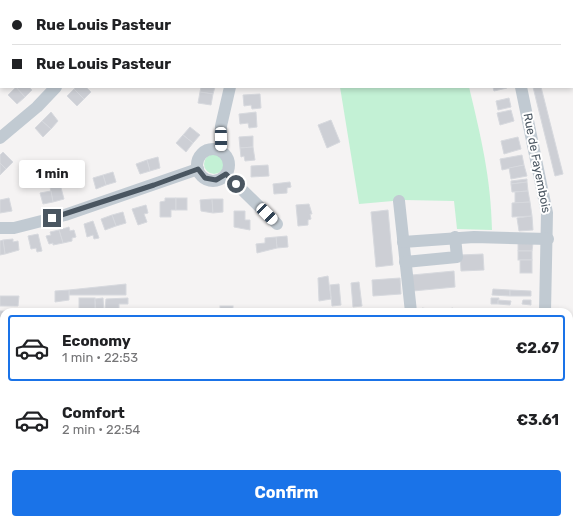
<!DOCTYPE html>
<meta charset="utf-8">
<style>
body{margin:0;font-family:Rubik,sans-serif;background:#f2f2f2;color:#202124;height:100vh;display:flex;flex-direction:column;font-size:15px;white-space:nowrap}
*{box-sizing:border-box;margin:0}
p{font-size:13px;color:#757577}
.icon{flex:none;width:22px;height:22px;fill:none;stroke:currentColor;stroke-width:2;stroke-linecap:round;stroke-linejoin:round}
.map{position:relative;flex:1;overflow:hidden}
.panel{position:absolute;left:0px;top:308px;width:573px;height:216px;display:flex;flex-direction:column;background:#fff;border-radius:12px 12px 0 0;box-shadow:0 2px 6px #0003}
.panel>*{flex:none}
.top-card{position:absolute;left:0px;top:0px;width:573px;height:88px;box-shadow:0 2px 6px #0003;display:grid;align-content:center;height:88px;padding:0 12px;background:#fff}
.end{position:absolute;width:18px;height:18px;margin:-9px;border:5px solid #4a5661;background:#fff;box-shadow:0 0 0 2px #fff}
.from{border-radius:50%}
.bubble{position:absolute;height:28px;border-radius:4px;background:#fff;box-shadow:0 2px 6px #0003;font-size:13px;font-weight:700;line-height:28px;text-align:center}
.car{position:absolute;width:12px;height:24px;margin:-12px -6px;border-radius:5px;box-shadow:0 0 3px 1px #0007;background:linear-gradient(#fff 24%,#345 0 40%,#fff 0 76%,#345 0 86%,#fff 0)}
.top-card b{display:flex;align-items:center;gap:14px;height:38px;font-size:15px}
.top-card b+b{border-top:1px solid #e0e0e0}
.top-card i{width:10px;height:10px;background:#202124}
ul{padding:7px 0 0;list-style:none}
li{display:flex;align-items:center;gap:12px;height:66px;margin:0 8px 6px;padding:0 4px;border:2px solid transparent;border-radius:4px}
li div{flex:1}
li b{display:block;font-size:15px}
li em{font-style:normal;font-weight:700}
li.current{border-color:#1a73e8}
li>.icon{width:36px;height:36px;stroke-width:1.5}
.action{display:flex;gap:8px;margin-top:auto;padding:8px 12px}
.action a{flex:1;height:46px;border-radius:4px;background:#1a73e8;color:#fff;font-size:16px;font-weight:700;line-height:46px;text-align:center}
.map>svg:first-child{display:block}
.green{fill:#c3f1d5}
.building{fill:#cdcfd5;stroke:#d7d9de}
.lines{fill:none;stroke-linecap:round;stroke-linejoin:round}
.minor{stroke:#c1cad2;stroke-width:12}
.major{stroke:#b3c2d1;stroke-width:15}
.route{stroke:#4a5661;stroke-width:5}
.labels{text-anchor:middle;stroke-width:4;stroke-linejoin:round;paint-order:stroke}
.street-label{font-size:12px;fill:#4a5661;stroke:#fff}
</style>
<div class="map">
<svg width="573" height="524" viewBox="0 0 573 524">
<rect width="100%" height="100%" fill="#f5f3f3"/>
<g class="green">
<path d="M340,87H469C481,137 491,178 492,230L457,229L454,201L404,200L359,204Z"/>
<circle cx="214" cy="164" r="10"/>
<path d="M569,471H573V524H198L221,520H569Z"/>
</g>
<g class="building">
<rect x="243" y="0" width="15" height="1"/>
<path d="M16,87L25,97L17,104L8,95Z"/>
<path d="M16,87H29L32,90L25,97Z"/>
<path d="M76,87H86L91,92L84,99L74,89Z"/>
<path d="M201,87H215L213,94L200,92Z"/>
<path d="M493,87H506L507,88L494,91Z"/>
<path d="M533,87H541L563,174L555,176Z"/>
<path d="M74,89L84,99L77,106L67,96Z"/>
<path d="M200,92L213,94L211,105L198,103Z"/>
<path d="M260,94L261,108L252,109L251,105L244,106L243,95Z"/>
<path d="M509,98L511,107L498,110L496,101Z"/>
<path d="M511,110L514,121L500,125L497,113Z"/>
<path d="M51,112L58,121L51,129L42,121Z"/>
<path d="M256,112L257,127L249,128L248,123L240,124L239,114Z"/>
<path d="M331,120L340,142L327,148L318,125Z"/>
<path d="M42,121L51,129L43,137L35,128Z"/>
<path d="M190,127L200,135L193,143L183,135Z"/>
<path d="M183,135L193,143L186,152L176,143Z"/>
<path d="M253,136V147L240,148L239,137Z"/>
<path d="M518,137L521,149L504,154L501,141Z"/>
<path d="M253,147L255,160L245,161L244,156L241,157L240,148Z"/>
<path d="M3,152L13,162L6,169L0,163V155Z"/>
<path d="M522,155L524,165L502,170L500,159Z"/>
<path d="M158,157L160,168L150,171L147,160Z"/>
<path d="M147,160L150,171L140,174L136,164Z"/>
<path d="M0,163L6,169L0,175Z"/>
<path d="M268,165L269,176L251,177V166Z"/>
<path d="M524,165L527,176L511,179L509,168Z"/>
<path d="M113,172L116,182L106,185L103,175Z"/>
<path d="M103,175L106,185L96,189L93,178Z"/>
<path d="M527,179V182L511,184V181Z"/>
<path d="M290,182L291,187L287,188V193L274,194L273,184Z"/>
<path d="M527,182L528,191L512,192L511,184Z"/>
<path d="M60,184L64,199L53,202L50,187Z"/>
<path d="M51,191L53,202L43,204L40,193Z"/>
<path d="M528,191L530,202L515,203V192Z"/>
<path d="M9,198L12,211L0,213V200Z"/>
<path d="M165,198H176V210H171V217H160V202L165,201Z"/>
<rect x="176" y="198" width="11" height="12"/>
<path d="M212,199L213,213L201,211L200,200Z"/>
<path d="M212,199H223V212L213,213Z"/>
<path d="M530,202L532,216L512,217V203Z"/>
<path d="M309,204L312,214H310L311,219L308,220V225L298,226L296,205Z"/>
<path d="M146,205L148,213L144,214L147,222L138,225L132,209Z"/>
<path d="M388,210L393,265L376,267L371,212Z"/>
<path d="M234,211H245V220H250V230L234,227Z"/>
<path d="M123,212L126,223L116,226L112,215Z"/>
<path d="M112,215L116,226L105,230L101,219Z"/>
<path d="M532,216L533,230L519,231L517,218Z"/>
<path d="M93,221L99,238L94,239L93,235L87,237L84,224Z"/>
<path d="M69,227L70,231L74,230L76,237L72,238V241L63,243L59,230Z"/>
<path d="M59,230L63,243L53,245V243L49,244L46,236L51,235L50,232Z"/>
<path d="M38,234L42,251L37,252L36,248L31,249L28,236Z"/>
<path d="M287,236L288,247L277,248L276,237Z"/>
<path d="M276,237L277,248L257,253L256,244L265,243V238Z"/>
<path d="M13,239V242L18,241L19,250L5,254L3,240Z"/>
<path d="M3,240L5,254L0,255V241Z"/>
<path d="M518,243H533L532,251H518Z"/>
<rect x="518" y="251" width="14" height="9"/>
<path d="M483,254L484,270L461,271L460,255Z"/>
<rect x="520" y="260" width="12" height="13"/>
<path d="M454,271L455,287L413,291L412,275Z"/>
<path d="M328,276L331,299L319,301L318,278Z"/>
<path d="M400,278L401,294L373,296L372,280Z"/>
<path d="M359,282L362,306L353,307L351,283Z"/>
<path d="M126,284V295H69V290Z"/>
<path d="M339,284L341,305L332,306L330,285Z"/>
<path d="M493,289L510,290V296L492,295Z"/>
<path d="M69,290V300L55,302V291Z"/>
<path d="M510,290L531,291V296H510Z"/>
<path d="M0,296H19L18,306H0Z"/>
<rect x="79" y="298" width="16" height="14"/>
<path d="M103,298L104,312H96L95,299Z"/>
<path d="M128,298V304H119V309H105L106,299Z"/>
<path d="M491,298H499L498,304H491Z"/>
<path d="M498,300L511,301L510,305L498,304Z"/>
<path d="M523,300H531V305L522,304Z"/>
<rect x="220" y="306" width="13" height="6"/>
<path d="M422,308L439,311L453,308V312H422Z"/>
<rect x="105" y="309" width="14" height="3"/>
<rect x="259" y="309" width="8" height="3"/>
<rect x="267" y="309" width="16" height="3"/>
<path d="M386,309V312H364Z"/>
<path d="M0,311H7V312H4V317H0Z"/>
<rect x="569" y="327" width="2" height="20"/>
<path d="M3,339H4V352H2Z"/>
<rect x="569" y="383" width="2" height="10"/>
<path d="M4,393V418L2,419L0,415V395Z"/>
<path d="M569,432H573L571,445H569Z"/>
<path d="M0,489L4,503V505L0,506Z"/>
</g>
<g class="lines">
<g class="minor">
<path d="M228,0L229,1"/>
<path d="M305,0V1"/>
<path d="M502,0V1"/>
<path d="M566,0L568,1"/>
<path d="M128,1L129,0"/>
<path d="M429,1L430,0"/>
<path d="M521,87L547,213L545,312"/>
<path d="M0,138L37,107L56,87"/>
<circle cx="213" cy="165" r="16"/>
<path d="M221,151V126L230,87"/>
<path d="M226,174L277,224"/>
<path d="M399,201L411,312"/>
<path d="M0,228H14L65,215L198,169"/>
<path d="M403,242L474,237L548,239"/>
<path d="M405,262L457,257L455,237"/>
</g>
<g class="major">
<path d="M0,367H4"/>
<path d="M569,369H573"/>
</g>
</g>
<g class="lines">
<path class="route" d="M52,218L154,185L198,169L205,178L216,180L226,174L236,184"/>
</g>
<g class="labels">
<g class="street-label">
<text transform="translate(537 163) rotate(79)" y="4">Rue de Fayembois</text>
</g>
</g>
</svg>
<i class="end from" style="left:236px;top:184px"></i>
<i class="end" style="left:52px;top:218px"></i>
<div class="bubble" style="left:19px;top:160px;width:66px">1 min</div>
<i class="car" style="left:221px;top:139px;rotate:179deg"></i>
<i class="car" style="left:267px;top:214px;rotate:135deg"></i>
<div class="top-card">
<b><i class="from"></i>Rue Louis Pasteur</b>
<b><i></i>Rue Louis Pasteur</b>
</div>
<section class="panel">
<ul>
<li class="current"><svg class="icon" aria-label="car" viewBox="0 0 24 24"><path d="M5 17H2v-5l4-1 3-4h7l3 4 3 1v5h-3M9 17h6M6 11h13"/><circle cx="7" cy="17" r="2"/><circle cx="17" cy="17" r="2"/></svg><div><b>Economy</b><p>1 min · 22:53</p></div><em>€2.67</em></li>
<li><svg class="icon" aria-label="car" viewBox="0 0 24 24"><path d="M5 17H2v-5l4-1 3-4h7l3 4 3 1v5h-3M9 17h6M6 11h13"/><circle cx="7" cy="17" r="2"/><circle cx="17" cy="17" r="2"/></svg><div><b>Comfort</b><p>2 min · 22:54</p></div><em>€3.61</em></li>
</ul>
<div class="action"><a>Confirm</a></div>
</section>
</div>
